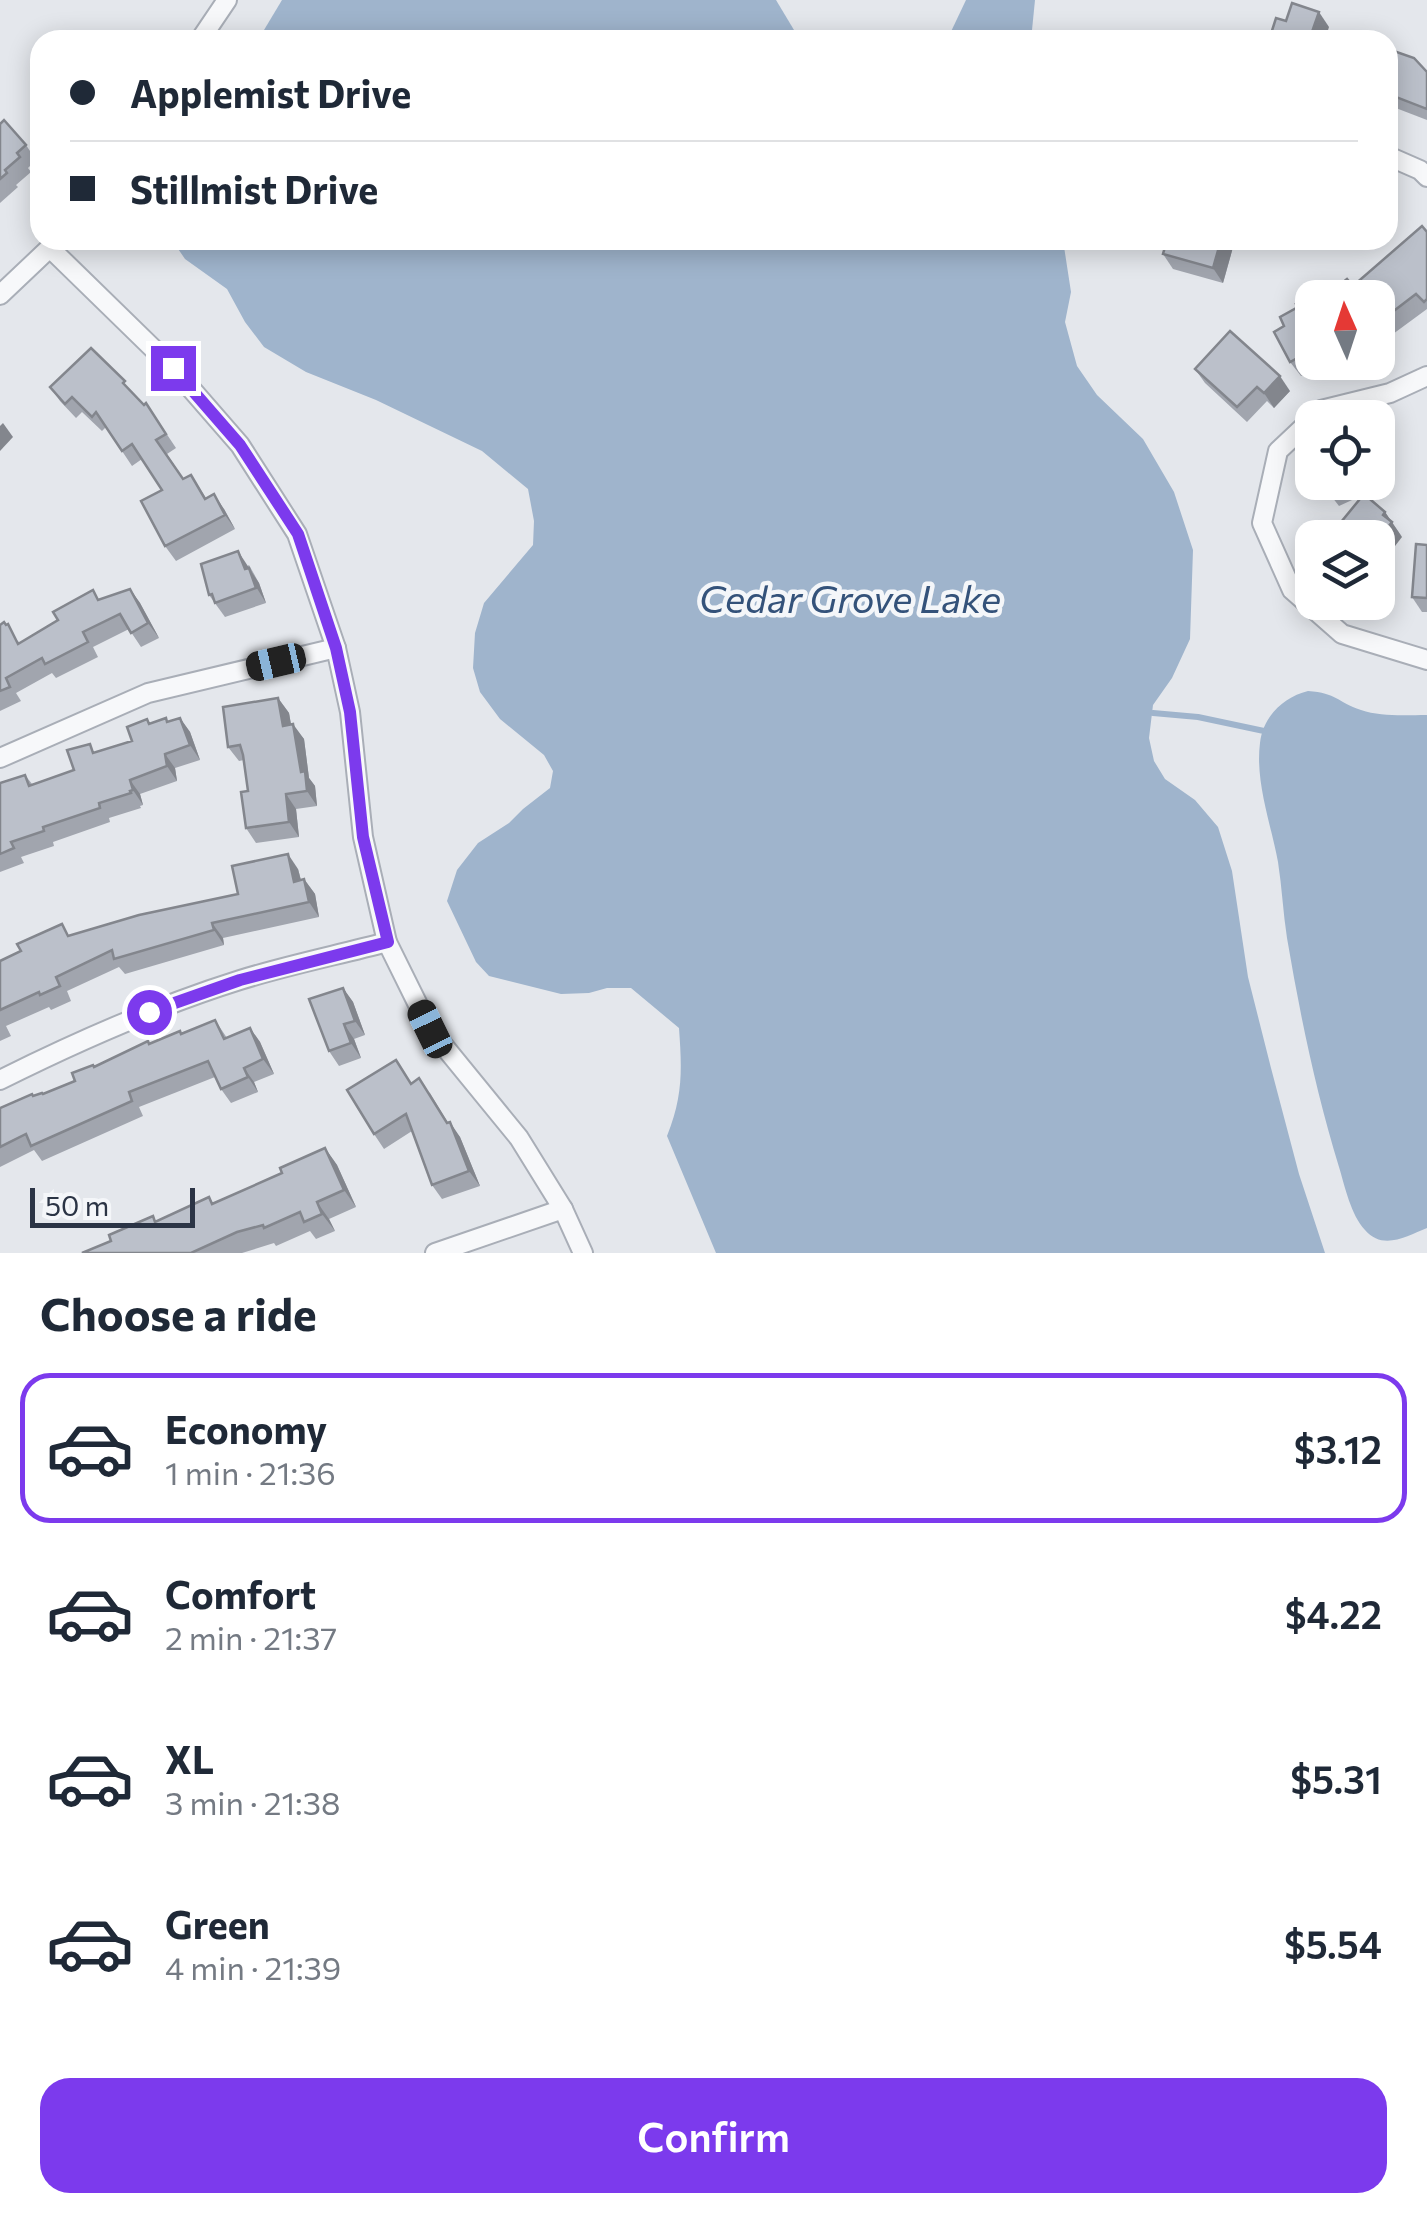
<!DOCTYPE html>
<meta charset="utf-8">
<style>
body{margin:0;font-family:Commissioner,sans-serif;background:#f2f2f3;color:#1f2937;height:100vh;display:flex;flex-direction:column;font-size:38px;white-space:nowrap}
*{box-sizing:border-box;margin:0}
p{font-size:32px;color:#747a83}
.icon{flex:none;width:55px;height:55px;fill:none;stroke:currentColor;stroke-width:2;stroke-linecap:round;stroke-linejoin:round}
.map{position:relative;height:1253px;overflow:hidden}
.details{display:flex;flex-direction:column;background:#fff;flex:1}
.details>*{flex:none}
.banner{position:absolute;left:30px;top:30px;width:1368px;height:220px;border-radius:30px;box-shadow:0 5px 25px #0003;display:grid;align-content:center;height:220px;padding:0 40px;background:#fff}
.needle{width:65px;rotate:357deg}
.buttons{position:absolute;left:1295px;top:280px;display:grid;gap:20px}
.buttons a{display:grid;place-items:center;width:100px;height:100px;border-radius:20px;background:#fff;box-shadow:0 5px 25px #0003;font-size:50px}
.scale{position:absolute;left:30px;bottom:25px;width:165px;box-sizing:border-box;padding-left:10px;border:5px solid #2b3445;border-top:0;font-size:28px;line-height:35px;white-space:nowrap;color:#2b3445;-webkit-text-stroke:8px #f4f6f9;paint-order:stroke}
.end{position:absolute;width:45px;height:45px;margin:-22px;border:12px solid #7c3aed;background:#fff;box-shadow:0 0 0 5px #fff}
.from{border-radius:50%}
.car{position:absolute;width:30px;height:60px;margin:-30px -15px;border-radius:12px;box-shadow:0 0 8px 2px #0007;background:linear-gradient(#222 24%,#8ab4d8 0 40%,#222 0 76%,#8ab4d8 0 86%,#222 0)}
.banner b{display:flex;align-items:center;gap:35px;height:95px;font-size:38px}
.banner b+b{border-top:2px solid #e0e1e3}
.banner i{width:25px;height:25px;background:#1f2937}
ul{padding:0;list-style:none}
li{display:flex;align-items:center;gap:30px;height:150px;margin:0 20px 15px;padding:0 20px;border:5px solid transparent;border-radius:30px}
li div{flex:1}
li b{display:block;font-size:38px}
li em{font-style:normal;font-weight:600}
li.current{border-color:#7c3aed}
li>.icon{width:90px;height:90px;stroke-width:1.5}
h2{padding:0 40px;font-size:45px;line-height:120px}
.primary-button{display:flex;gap:20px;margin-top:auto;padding:20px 40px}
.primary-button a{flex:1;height:115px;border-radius:30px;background:#7c3aed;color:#fff;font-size:40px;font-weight:600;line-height:115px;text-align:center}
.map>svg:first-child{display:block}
.water{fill:#9fb4cc}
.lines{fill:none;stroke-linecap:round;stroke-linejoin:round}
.stream{stroke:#9fb4cc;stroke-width:6}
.street-casing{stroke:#a9aeb7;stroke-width:22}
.street{stroke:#f7f8fa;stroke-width:18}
.wall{fill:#a1a5ae}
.shaded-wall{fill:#83868d}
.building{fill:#bbc0ca;stroke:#83868d;stroke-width:2.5}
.route{stroke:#7c3aed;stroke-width:12}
.labels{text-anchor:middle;stroke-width:9;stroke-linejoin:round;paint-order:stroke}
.water-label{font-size:38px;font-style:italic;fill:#34527a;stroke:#f4f6f9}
</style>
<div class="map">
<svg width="1427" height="1253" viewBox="0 0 1427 1253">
<rect width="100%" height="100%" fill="#e4e7ec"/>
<g class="water">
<path d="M282,0H776L800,40H258Z"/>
<path d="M966,0H1035L1031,40H947Z"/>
<path d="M172,240H1063L1071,292L1065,322L1077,366L1097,395L1143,439L1174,492L1193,550L1190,639L1172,678L1153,705L1149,738L1154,761L1165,779L1195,800L1218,827L1232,871L1248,977L1271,1068L1299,1174L1325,1253H716L667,1136C683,1096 682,1070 679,1028L631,988H607L589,993L561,994L489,976L476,962L447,901L457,870L478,843L509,823L523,809L550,788L553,771L544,755L500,719L480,692L473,668L475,633L484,603L533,545L534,521L528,489L482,451L376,400L306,372L264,347L245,322L227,289L185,259Z"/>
<path d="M1308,691C1337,693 1337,702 1361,710C1381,717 1406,715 1427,715V1228C1407,1236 1383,1251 1365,1230C1351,1215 1345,1187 1339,1167C1316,1092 1300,1015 1287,938C1283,913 1282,887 1278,862C1271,824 1255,782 1260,743C1263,717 1283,697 1308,691Z"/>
</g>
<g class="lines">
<path class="stream" d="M1153,713L1198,717L1264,731"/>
<g class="street-casing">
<g id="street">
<path d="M200,40L227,0"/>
<path d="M1388,156L1420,170L1427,177"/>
<path d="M51,249L173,368L240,445L297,534L336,648L350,712L363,837L387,942L430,1029L519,1138L563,1209L583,1253"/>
<path d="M0,295L58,240"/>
<path d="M1314,418L1321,410L1390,393L1427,376"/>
<path d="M1312,419L1278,451L1262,523L1292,590L1342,634L1427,660"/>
<path d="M0,758L148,693L336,648"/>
<path d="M0,1080C78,1041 157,1006 240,980C288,965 338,955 387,942"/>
<path d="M435,1253L563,1209"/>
</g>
</g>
<use href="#street" class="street"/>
</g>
<g class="wall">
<path d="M1388,49L1427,72V120L1388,105Z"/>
<path d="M0,124L26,145L36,160L28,168L31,172L16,185L18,187L0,203Z"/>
<path d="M1427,232V309L1378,345V298L1353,286Z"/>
<path d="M1235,240L1223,283L1173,269L1163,254Z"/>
<path d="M1329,240H1361L1355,248L1346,242L1342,248Z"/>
<path d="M1312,298V362H1327L1301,376L1290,362L1284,326Z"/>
<path d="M1327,362H1348L1333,370Z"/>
<path d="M1195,369L1290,391L1274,408L1267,401L1247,422L1205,383Z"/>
<path d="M50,387L134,394L144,405L146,403L176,448L167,454L183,479L191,475L206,498L224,509L235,529L176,561L165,546L162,490L142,459L132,466L106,427L102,431L82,412L76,418L60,401Z"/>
<path d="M1316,482H1373L1376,488L1364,494L1385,512L1402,537L1363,495L1339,506L1332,497L1327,500Z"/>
<path d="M1427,545V612H1422L1412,597Z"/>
<path d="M249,565L259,583L266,603L225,617L209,595Z"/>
<path d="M130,589L140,603L159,638L141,647L129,629L93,647L98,657L56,678L52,673L16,693L21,701L0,711V625L20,643L100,599Z"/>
<path d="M278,698L289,713L291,725L304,739L309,778L315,786L317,806L296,809L299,837L256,843L246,828L248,791L244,760L239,761L228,747Z"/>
<path d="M180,718L190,732L200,760L175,768L177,781L140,794L143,805L140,806L141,808L109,818L110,822L53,842L54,846L21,857L24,863L0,872V783L25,775L32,784L74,770L96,752L132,741L147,719L150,724L168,721Z"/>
<path d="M298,869L301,880L304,879L315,894L319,917L223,938L224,945L125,974L119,967L67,991L71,1001L51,1010L49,1007L6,1026L11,1036L0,1041V961L71,936L238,894Z"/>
<path d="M343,988L353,1002L365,1035L354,1039L361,1058L339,1066L329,1051Z"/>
<path d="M215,1020L227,1038L250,1028L260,1042L274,1074L254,1082L258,1092L231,1103L221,1089L215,1077L139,1107L143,1116L42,1161L34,1150L0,1167V1108L33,1096L43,1094L75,1081L94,1067L150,1044L182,1034Z"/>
<path d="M411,1083L430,1093L448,1123L460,1137L480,1186L442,1199L432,1185L412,1131L384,1149L374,1134Z"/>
<path d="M325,1148L337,1165L356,1207L329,1219L335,1231L316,1239L310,1231L276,1246L274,1243L242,1253H82L111,1241L153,1216L156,1221L209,1197L213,1203L282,1173Z"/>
</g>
<g class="shaded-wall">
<path d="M1319,12L1329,27L1325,40L1312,32Z"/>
<path d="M1221,240H1235L1223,283L1213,268Z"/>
<path d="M1336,240H1345L1346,242L1342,248Z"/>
<path d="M1350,240H1361L1355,248Z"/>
<path d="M1280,376L1290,391L1274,408L1264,393Z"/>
<path d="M3,423L13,437L0,451V426Z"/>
<path d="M214,494L224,509L235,529L225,515Z"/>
<path d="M1385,512L1402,537L1378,568V540L1383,515Z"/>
<path d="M238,551L259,583L266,603L245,569Z"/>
<path d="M130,589L140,603L159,638L148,623Z"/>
<path d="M278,698L289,713L294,741L283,726Z"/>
<path d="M180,718L190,732L200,760L190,745Z"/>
<path d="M293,724L304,739L309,778L315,786L317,806L307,791L301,772Z"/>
<path d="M165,754L175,768L177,781L167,766Z"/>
<path d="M130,780L140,794L143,805L133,790Z"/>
<path d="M286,794L296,809L299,837L289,822Z"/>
<path d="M288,854L298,869L305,896L294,882Z"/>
<path d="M304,879L315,894L319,917L309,902Z"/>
<path d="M212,923L223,938L224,945L214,930Z"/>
<path d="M343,988L353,1002L365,1035L355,1021Z"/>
<path d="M344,1024L354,1039L361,1058L351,1043Z"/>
<path d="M250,1028L260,1042L274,1074L263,1059Z"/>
<path d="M244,1068L254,1082L258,1092L248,1077Z"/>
<path d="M419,1078L455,1134L450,1122L460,1137L480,1186L469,1171Z"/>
<path d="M325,1148L337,1165L356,1207L344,1190Z"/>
<path d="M317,1202L329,1219L335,1231L322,1214Z"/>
</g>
<g class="building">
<path d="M1292,3L1319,12L1312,32L1338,40H1269L1276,18L1286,21Z"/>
<path d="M1388,49L1414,58L1427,72V109L1388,94Z"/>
<path d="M4,120L26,145L17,153L20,157L5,170L7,173L0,179V124Z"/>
<path d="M1422,226L1427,232V299L1424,302L1416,294L1378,323V298H1323L1347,279L1353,286Z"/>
<path d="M1167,240H1221L1213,268L1163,254Z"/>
<path d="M1313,294L1315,298H1312V350L1290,362L1274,332L1284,326L1280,317L1298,307L1296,304Z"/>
<path d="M1230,331L1280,376L1264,393L1257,387L1237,407L1195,369Z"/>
<path d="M91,348L125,381L123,383L144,405L146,403L166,434L156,440L183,479L191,475L205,499L214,494L225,515L165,546L141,501L162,490L132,444L122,451L96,412L92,417L72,397L65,404L50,387Z"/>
<path d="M1312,456V476L1305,460Z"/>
<path d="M1324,482H1347L1328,492Z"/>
<path d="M1364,494L1385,512L1383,515L1392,522L1378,540V538H1328Z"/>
<path d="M1416,544L1427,545V598L1412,597Z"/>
<path d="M238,551L245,569L249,568L256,588L215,603L212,594L209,595L201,564Z"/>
<path d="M130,589L148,623L131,633L120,614L83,632L88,642L45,664L42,658L6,678L10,687L0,691V625L4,622L6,625L8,624L18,644L58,620L53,612L93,590L98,600Z"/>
<path d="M278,698L283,726L293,724L301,772L305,771L307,791L286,794L289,822L246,828L241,792L248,791L243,755L240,745L228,747L223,707Z"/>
<path d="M166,718L167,722L180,718L190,745L165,754L167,766L130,780L133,790L130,791L131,793L99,803L100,808L43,827L44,831L11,842L14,848L0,854V783L25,775L29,786L74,770L67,750L90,744L93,753L132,741L127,727L147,719L149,724Z"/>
<path d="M288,854L294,882L304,879L309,902L212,923L214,930L114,959L112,950L56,977L60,986L40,995L39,992L0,1010V961L21,951L17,944L62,924L68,936L139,915L238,894L232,866Z"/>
<path d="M343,988L355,1021L344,1024L351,1043L329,1051L309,999Z"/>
<path d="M215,1020L224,1039L250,1028L263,1059L244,1068L248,1077L221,1089L208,1061L129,1092L132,1101L31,1146L26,1134L0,1147V1108L32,1094L33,1096L42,1093L43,1094L75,1081L72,1073L93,1065L94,1067L148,1041L149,1044L180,1031L181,1034Z"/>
<path d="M396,1060L411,1084L419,1078L447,1123L450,1122L469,1171L432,1185L406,1114L374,1134L347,1090Z"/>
<path d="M325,1148L344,1190L317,1202L322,1214L304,1222L300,1212L264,1228L263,1225L237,1232L191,1253H82L111,1241L109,1235L153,1216L155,1222L209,1197L212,1204L282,1173L280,1168Z"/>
</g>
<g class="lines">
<path class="route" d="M149,1012L240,980L388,942L363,837L350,712L336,648L298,534L240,445L173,368"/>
</g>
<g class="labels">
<g class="water-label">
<text x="850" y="613">Cedar Grove Lake</text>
</g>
</g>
</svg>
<div class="buttons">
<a><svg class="needle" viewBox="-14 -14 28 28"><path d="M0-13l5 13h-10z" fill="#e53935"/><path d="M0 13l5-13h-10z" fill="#747a83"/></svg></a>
<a><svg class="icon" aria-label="locate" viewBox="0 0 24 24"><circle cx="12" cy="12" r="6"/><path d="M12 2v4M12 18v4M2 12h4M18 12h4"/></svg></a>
<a><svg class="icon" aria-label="layers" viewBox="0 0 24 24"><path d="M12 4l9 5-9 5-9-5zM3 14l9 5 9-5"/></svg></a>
</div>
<div class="scale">50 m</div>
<i class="end from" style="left:149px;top:1012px"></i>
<i class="end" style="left:173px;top:368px"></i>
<i class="car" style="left:276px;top:662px;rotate:257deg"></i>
<i class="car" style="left:430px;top:1029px;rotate:334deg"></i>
<div class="banner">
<b><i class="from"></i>Applemist Drive</b>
<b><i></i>Stillmist Drive</b>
</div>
</div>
<section class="details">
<h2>Choose a ride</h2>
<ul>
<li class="current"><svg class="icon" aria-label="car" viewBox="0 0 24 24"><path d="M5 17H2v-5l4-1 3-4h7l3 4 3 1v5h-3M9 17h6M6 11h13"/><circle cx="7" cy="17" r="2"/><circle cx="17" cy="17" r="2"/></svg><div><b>Economy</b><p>1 min · 21:36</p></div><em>$3.12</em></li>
<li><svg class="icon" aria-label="car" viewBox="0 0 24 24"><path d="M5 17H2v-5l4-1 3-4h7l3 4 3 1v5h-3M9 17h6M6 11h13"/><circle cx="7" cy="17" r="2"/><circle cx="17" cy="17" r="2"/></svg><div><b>Comfort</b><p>2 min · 21:37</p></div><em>$4.22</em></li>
<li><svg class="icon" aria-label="car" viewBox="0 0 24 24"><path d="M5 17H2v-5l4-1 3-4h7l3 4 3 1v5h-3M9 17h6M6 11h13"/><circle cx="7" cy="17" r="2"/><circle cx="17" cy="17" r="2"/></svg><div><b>XL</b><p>3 min · 21:38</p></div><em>$5.31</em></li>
<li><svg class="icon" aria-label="car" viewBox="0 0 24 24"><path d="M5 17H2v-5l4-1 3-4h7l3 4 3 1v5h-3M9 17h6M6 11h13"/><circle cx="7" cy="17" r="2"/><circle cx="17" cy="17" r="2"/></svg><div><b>Green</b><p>4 min · 21:39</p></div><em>$5.54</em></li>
</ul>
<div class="primary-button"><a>Confirm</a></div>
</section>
